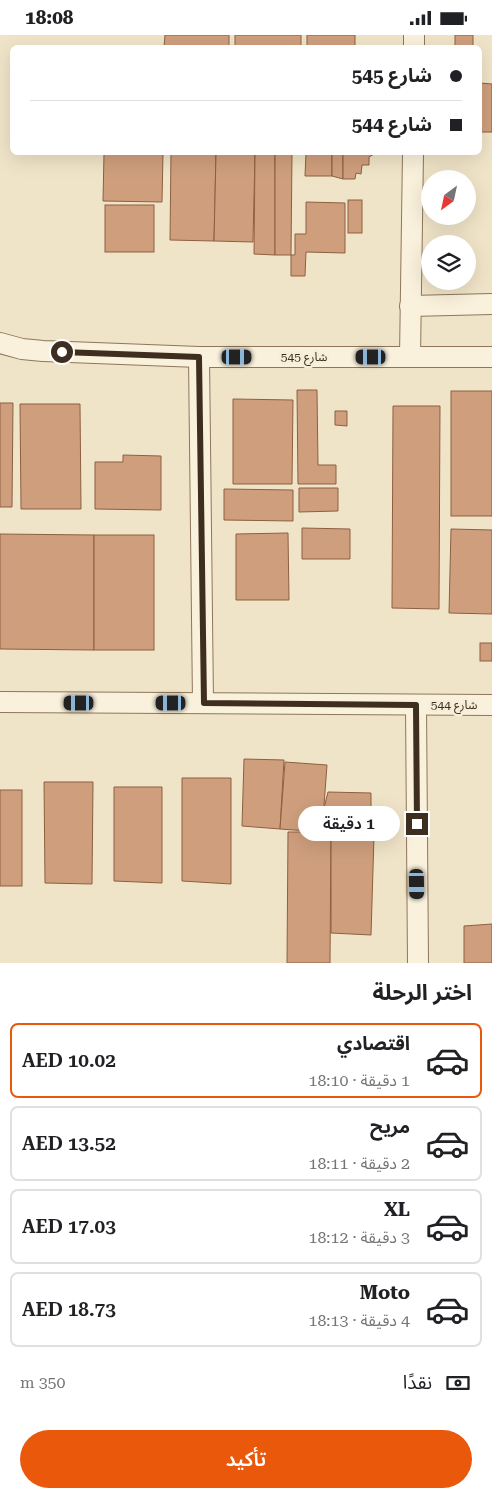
<!DOCTYPE html>
<html lang="ar">
<meta charset="utf-8">
<style>
body{margin:0;font-family:"Roboto Serif","Noto Sans Arabic",serif;background:#f6f6f6;color:#202124;direction:rtl;height:100vh;display:flex;flex-direction:column;font-size:19px;white-space:nowrap}
*{box-sizing:border-box;margin:0}
p{font-size:16px;color:#757577}
.icon{flex:none;width:28px;height:28px;fill:none;stroke:currentColor;stroke-width:2;stroke-linecap:round;stroke-linejoin:round}
.map{position:relative;height:928px;overflow:hidden;direction:ltr}
.details{display:flex;flex-direction:column;background:#fff;flex:1}
.details>*{flex:none}
.guide{position:absolute;left:10px;top:10px;width:472px;height:110px;border-radius:8px;box-shadow:0 5px 20px #0002;direction:rtl;display:grid;align-content:center;height:110px;padding:0 20px;background:#fff}
.needle{width:32px;rotate:213deg}
.controls{position:absolute;left:421px;top:135px;display:grid;gap:10px}
.controls a{display:grid;place-items:center;width:55px;height:55px;border-radius:50%;background:#fff;box-shadow:0 5px 20px #0002;font-size:25px}
.end{position:absolute;width:22px;height:22px;margin:-11px;border:6px solid #3d2e20;background:#fff;box-shadow:0 0 0 2px #fff}
.from{border-radius:50%}
.bubble{position:absolute;height:35px;border-radius:18px;background:#fff;box-shadow:0 5px 20px #0002;font-size:16px;font-weight:600;line-height:35px;text-align:center;direction:rtl}
.car{position:absolute;width:15px;height:30px;margin:-15px -8px;border-radius:6px;box-shadow:0 0 4px 1px #0007;background:linear-gradient(#222 24%,#8ab4d8 0 40%,#222 0 76%,#8ab4d8 0 86%,#222 0)}
.guide b{display:flex;align-items:center;gap:18px;height:48px;font-size:19px}
.guide b+b{border-top:1px solid #e0e0e0}
.guide i{width:12px;height:12px;background:#202124}
ul{padding:0;list-style:none}
li{display:flex;align-items:center;gap:15px;height:75px;margin:0 10px 8px;padding:0 10px;border:2px solid #e0e0e0;border-radius:8px}
li div{flex:1}
li b{display:block;font-size:19px}
li em{font-style:normal;font-weight:600}
li.selected{border-color:#ea580c}
li>.icon{width:45px;height:45px;stroke-width:1.5}
h2{padding:0 20px;font-size:22px;line-height:60px}
.pay{display:flex;align-items:center;gap:12px;height:55px;padding:0 20px;font-size:19px}
.pay p{margin-inline-start:auto}
.action{display:flex;gap:10px;margin-top:auto;padding:10px 20px}
.action a{flex:1;height:58px;border-radius:30px;background:#ea580c;color:#fff;font-size:20px;font-weight:600;line-height:58px;text-align:center}
.status{display:flex;justify-content:space-between;align-items:center;height:35px;padding:0 25px;background:#fff;direction:ltr}
.status svg{height:14px;fill:currentColor}
.map>svg:first-child{display:block}
.building{fill:#cf9f7d;stroke:#8d5f41}
.lines{fill:none;stroke-linecap:round;stroke-linejoin:round}
.minor-casing{stroke:#8d765c;stroke-width:22}
.minor{stroke:#faf1dc;stroke-width:20}
.route{stroke:#3d2e20;stroke-width:6}
.labels{text-anchor:middle;stroke-width:5;stroke-linejoin:round;paint-order:stroke}
.street-label{font-size:12px;fill:#3d2e20;stroke:#f7eed8}
</style>
<div class="status"><b>18:08</b><svg viewBox="0 0 49 12"><path d="M0 12V9h3v3zM5 12V6h3v6zM10 12V3h3v9zM15 12V0h3v12zM26 1h20v11H26zM47 4h2v5h-2z"/></svg></div>
<div class="map">
<svg width="492" height="928" viewBox="0 0 492 928">
<rect width="100%" height="100%" fill="#f0e4c8"/>
<g class="building">
<path d="M165,0H229V12H164Z"/>
<rect x="235" y="0" width="66" height="12"/>
<rect x="307" y="0" width="48" height="12"/>
<rect x="455" y="0" width="18" height="12"/>
<path d="M480,48L492,49V97H480Z"/>
<path d="M104,118H163L162,167L103,166Z"/>
<path d="M171,118H216L214,206L170,205Z"/>
<path d="M216,118H255L253,207L214,206Z"/>
<path d="M255,118H275V220L254,219Z"/>
<path d="M275,118H292L291,220H275Z"/>
<path d="M306,118H332V141H305Z"/>
<path d="M332,118H343V144L332,141Z"/>
<path d="M343,118H371L374,119L369,122V130H362L361,139L356,138L355,144H343Z"/>
<rect x="348" y="165" width="14" height="33"/>
<path d="M306,167L345,168V218L306,217L305,241H291V220H295V199H306Z"/>
<rect x="105" y="170" width="49" height="47"/>
<path d="M297,355H317L318,430H336V449H298Z"/>
<rect x="451" y="356" width="41" height="125"/>
<path d="M233,364L293,365L292,449H233Z"/>
<path d="M0,368H13L12,472H0Z"/>
<path d="M20,369H80L81,474H21Z"/>
<path d="M393,371H440L439,574L392,573Z"/>
<path d="M335,376H347V391L335,390Z"/>
<path d="M123,420L161,421V475L95,474V427H123Z"/>
<path d="M299,453H338V476L299,477Z"/>
<path d="M224,454L293,455V486L224,485Z"/>
<path d="M302,493L350,494V524H302Z"/>
<path d="M451,494L492,495V579L449,578Z"/>
<path d="M288,498L289,565H236V499Z"/>
<path d="M0,499L94,500V615L0,614Z"/>
<rect x="94" y="500" width="60" height="115"/>
<rect x="480" y="608" width="12" height="18"/>
<path d="M244,724L284,725L280,794L242,791Z"/>
<path d="M285,727L327,730L322,797L280,794Z"/>
<path d="M182,743H231V849L182,846Z"/>
<path d="M44,747H93L92,849L45,848Z"/>
<path d="M114,752H162V848L114,846Z"/>
<rect x="0" y="755" width="22" height="96"/>
<path d="M328,757L371,758V773H324Z"/>
<path d="M288,797H322L331,799L330,928H287Z"/>
<path d="M331,799L374,801L371,900L331,898Z"/>
<path d="M492,889V928H464V891Z"/>
</g>
<g class="lines">
<g class="minor-casing">
<g id="minor">
<path d="M414,12V0"/>
<path d="M410,271L492,269"/>
<path d="M0,308L22,314L43,316L199,322H492"/>
<path d="M199,322L203,668"/>
<path d="M410,322L413,118"/>
<path d="M0,667L492,670"/>
<path d="M416,670L418,928"/>
</g>
</g>
<use href="#minor" class="minor"/>
</g>
<g class="lines">
<path class="route" d="M62,317L199,322L204,668L416,670L417,789"/>
</g>
<g class="labels">
<g class="street-label">
<text x="304" y="326">شارع 545</text>
<text x="454" y="674">شارع 544</text>
</g>
</g>
</svg>
<div class="controls">
<a><svg class="needle" viewBox="-14 -14 28 28"><path d="M0-13l5 13h-10z" fill="#e53935"/><path d="M0 13l5-13h-10z" fill="#757577"/></svg></a>
<a><svg class="icon" aria-label="layers" viewBox="0 0 24 24"><path d="M12 4l9 5-9 5-9-5zM3 14l9 5 9-5"/></svg></a>
</div>
<i class="end from" style="left:62px;top:317px"></i>
<i class="end" style="left:417px;top:789px"></i>
<div class="bubble" style="left:298px;top:771px;width:102px">1 دقيقة</div>
<i class="car" style="left:237px;top:322px;rotate:90deg"></i>
<i class="car" style="left:371px;top:322px;rotate:270deg"></i>
<i class="car" style="left:79px;top:668px;rotate:270deg"></i>
<i class="car" style="left:171px;top:668px;rotate:270deg"></i>
<i class="car" style="left:417px;top:849px;rotate:179deg"></i>
<div class="guide">
<b><i class="from"></i>شارع 545</b>
<b><i></i>شارع 544</b>
</div>
</div>
<section class="details">
<h2>اختر الرحلة</h2>
<ul>
<li class="selected"><svg class="icon" aria-label="car" viewBox="0 0 24 24"><path d="M5 17H2v-5l4-1 3-4h7l3 4 3 1v5h-3M9 17h6M6 11h13"/><circle cx="7" cy="17" r="2"/><circle cx="17" cy="17" r="2"/></svg><div><b>اقتصادي</b><p>1 دقيقة · 18:10</p></div><em>AED 10.02</em></li>
<li><svg class="icon" aria-label="car" viewBox="0 0 24 24"><path d="M5 17H2v-5l4-1 3-4h7l3 4 3 1v5h-3M9 17h6M6 11h13"/><circle cx="7" cy="17" r="2"/><circle cx="17" cy="17" r="2"/></svg><div><b>مريح</b><p>2 دقيقة · 18:11</p></div><em>AED 13.52</em></li>
<li><svg class="icon" aria-label="car" viewBox="0 0 24 24"><path d="M5 17H2v-5l4-1 3-4h7l3 4 3 1v5h-3M9 17h6M6 11h13"/><circle cx="7" cy="17" r="2"/><circle cx="17" cy="17" r="2"/></svg><div><b>XL</b><p>3 دقيقة · 18:12</p></div><em>AED 17.03</em></li>
<li><svg class="icon" aria-label="car" viewBox="0 0 24 24"><path d="M5 17H2v-5l4-1 3-4h7l3 4 3 1v5h-3M9 17h6M6 11h13"/><circle cx="7" cy="17" r="2"/><circle cx="17" cy="17" r="2"/></svg><div><b>Moto</b><p>4 دقيقة · 18:13</p></div><em>AED 18.73</em></li>
</ul>
<div class="pay"><svg class="icon" aria-label="cash" viewBox="0 0 24 24"><path d="M3 7h18v10H3z"/><circle cx="12" cy="12" r="2"/></svg>نقدًا<p>350 m</p></div>
<div class="action"><a>تأكيد</a></div>
</section>
